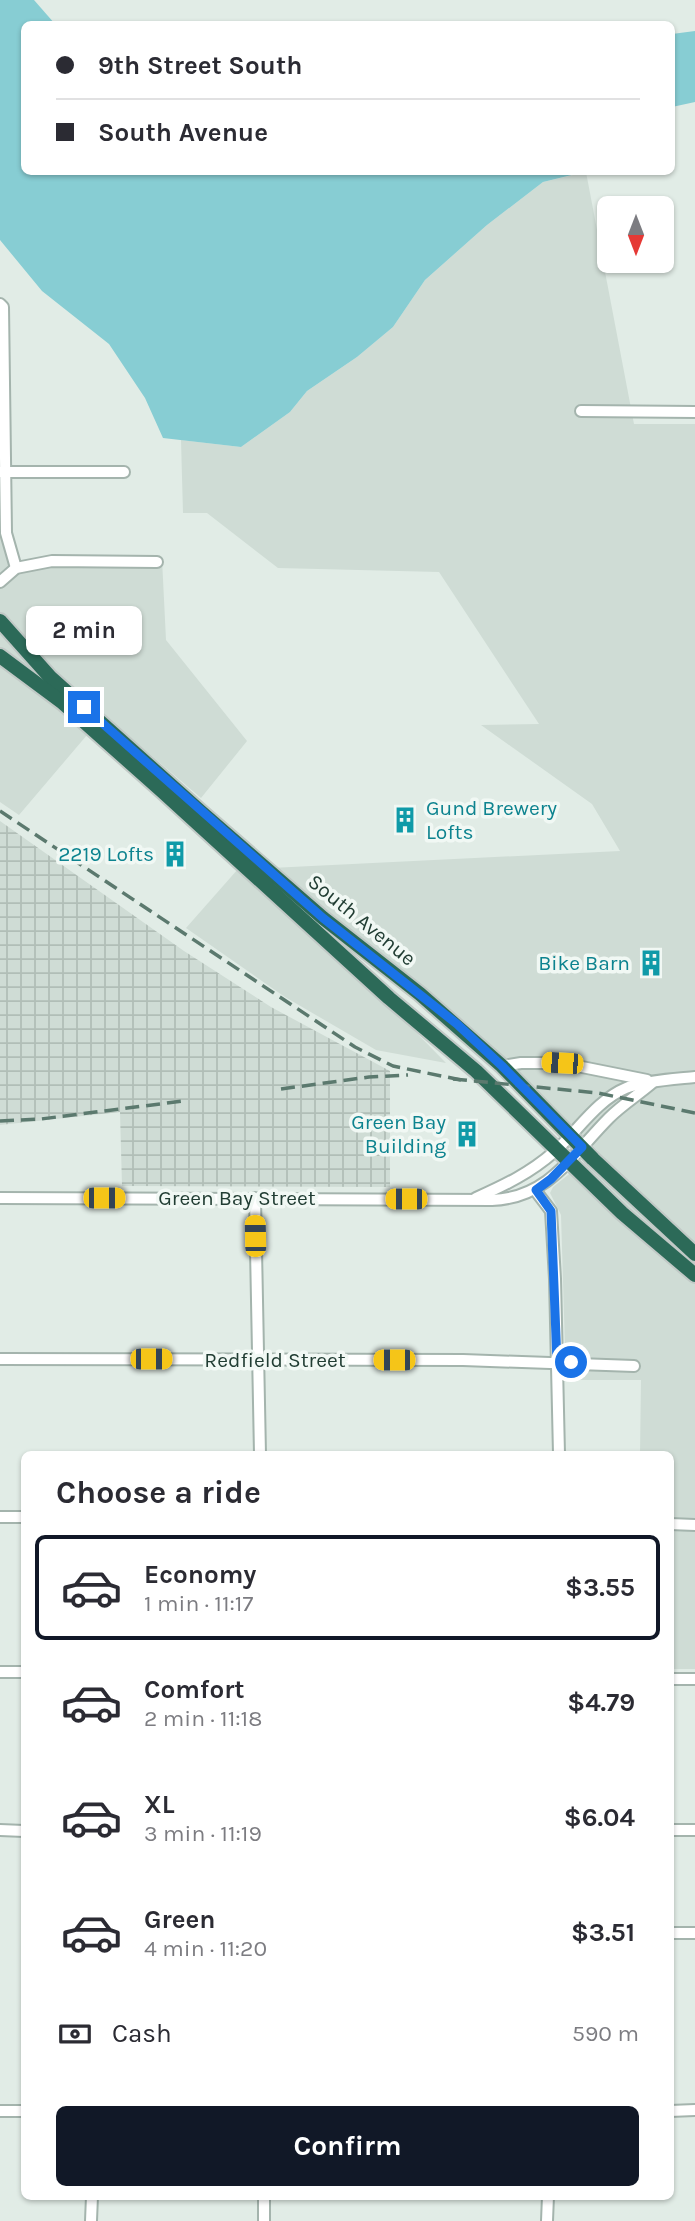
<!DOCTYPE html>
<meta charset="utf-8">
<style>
body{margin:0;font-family:Karla,sans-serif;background:#f7f7f7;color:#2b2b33;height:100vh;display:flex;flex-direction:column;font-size:26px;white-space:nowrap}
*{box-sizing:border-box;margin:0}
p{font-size:23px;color:#7c7c81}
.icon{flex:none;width:38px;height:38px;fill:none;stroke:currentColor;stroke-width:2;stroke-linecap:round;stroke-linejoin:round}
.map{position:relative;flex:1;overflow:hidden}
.details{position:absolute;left:21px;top:1451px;width:653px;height:749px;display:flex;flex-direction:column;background:#fff;border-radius:10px;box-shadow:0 2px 5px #0004}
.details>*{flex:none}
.banner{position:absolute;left:21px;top:21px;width:654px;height:154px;border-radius:10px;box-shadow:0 2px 5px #0004;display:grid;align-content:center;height:154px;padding:0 35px;background:#fff}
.needle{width:46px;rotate:180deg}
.controls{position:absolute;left:597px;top:196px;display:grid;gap:14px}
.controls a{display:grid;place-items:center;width:77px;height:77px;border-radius:10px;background:#fff;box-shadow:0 2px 5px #0004;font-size:35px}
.end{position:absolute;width:32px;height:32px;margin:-16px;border:9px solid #1a73e8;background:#fff;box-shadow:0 0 0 4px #fff}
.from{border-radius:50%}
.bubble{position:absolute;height:49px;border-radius:10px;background:#fff;box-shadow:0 2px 5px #0004;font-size:23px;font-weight:700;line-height:49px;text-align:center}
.car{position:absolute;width:21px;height:42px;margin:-21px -10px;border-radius:9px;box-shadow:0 0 5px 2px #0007;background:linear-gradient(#f5c518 24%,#345 0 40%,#f5c518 0 76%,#345 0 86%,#f5c518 0)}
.banner b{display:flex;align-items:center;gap:24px;height:66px;font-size:26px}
.banner b+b{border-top:2px solid #e1e1e2}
.banner i{width:18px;height:18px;background:#2b2b33}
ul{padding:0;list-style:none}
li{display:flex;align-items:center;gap:21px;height:105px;margin:0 14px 10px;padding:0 21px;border:4px solid transparent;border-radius:10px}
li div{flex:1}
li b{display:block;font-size:26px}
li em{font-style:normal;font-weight:700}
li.active{border-color:#111827}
li>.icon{width:63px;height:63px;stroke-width:1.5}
h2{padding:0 35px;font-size:32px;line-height:84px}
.pay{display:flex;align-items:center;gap:18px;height:77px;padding:0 35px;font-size:26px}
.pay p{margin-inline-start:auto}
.cta{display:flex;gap:14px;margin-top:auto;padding:14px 35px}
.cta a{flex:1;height:80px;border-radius:10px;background:#111827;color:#fff;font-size:28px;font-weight:700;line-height:80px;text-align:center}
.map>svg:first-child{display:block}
.built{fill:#cfdcd5}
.industrial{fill:url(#industrial-grid)}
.water{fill:#87cdd3}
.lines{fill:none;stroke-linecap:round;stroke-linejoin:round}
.minor-casing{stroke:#a4b4ad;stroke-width:14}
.highway-casing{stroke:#c1c9c6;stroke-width:18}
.minor{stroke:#fff;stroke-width:10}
.highway{stroke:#2c6a58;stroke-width:14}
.rail{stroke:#5b796e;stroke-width:3.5;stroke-dasharray:14 7;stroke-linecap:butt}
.route{stroke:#1a73e8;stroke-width:9}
.labels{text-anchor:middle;stroke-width:7;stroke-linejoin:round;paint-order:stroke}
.culture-label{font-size:21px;fill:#0d838f;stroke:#f1f8f4;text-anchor:end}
.street-label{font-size:21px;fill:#213d33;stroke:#f1f8f4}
</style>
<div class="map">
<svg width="695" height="2221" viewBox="0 0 695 2221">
<defs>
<pattern id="industrial-grid" width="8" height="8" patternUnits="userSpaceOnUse" patternTransform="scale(1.75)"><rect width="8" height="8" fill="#cfdcd5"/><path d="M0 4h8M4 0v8" fill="none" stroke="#b1beb7"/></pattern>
</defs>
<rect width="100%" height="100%" fill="#e1ece6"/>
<g class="built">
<path d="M586,172L634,424H695V1669H670V1454H640L641,1380H566L561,1215L550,1193L553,1187L598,1151L470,1028L340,925L271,868L620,851L592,804L481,725L539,724L439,572L278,568L207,513H183L181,440L241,447L290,412L307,391L357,357L393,327L425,280L487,225L543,182Z"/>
<path d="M0,533H6L16,568L162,559L166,640L247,741L201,798L104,715L19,815L0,802Z"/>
<path d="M238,869L403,1019L446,1063L376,1050L285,997L186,928Z"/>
</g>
<path class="industrial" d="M0,821L184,951L271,1007L390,1071V1187L122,1186L120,1112L0,1125Z"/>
<g class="water">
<path d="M0,0H34L55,24H24V172H584L543,182L487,225L425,280L393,327L357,357L307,391L290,412L241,447L163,438L145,398L109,344L42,291L0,240Z"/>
<path d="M695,31V102L672,107V34Z"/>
</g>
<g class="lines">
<g class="minor-casing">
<g id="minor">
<path d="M0,304L3,307L6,533L16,568"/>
<path d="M581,411L695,412"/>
<path d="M0,472H124"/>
<path d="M0,582L16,568L52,561L157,562"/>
<path d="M502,1066L521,1063H562L647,1080"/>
<path d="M535,1190L551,1211L555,1279L559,1454"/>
<path d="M0,1198L492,1200C549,1198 573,1154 609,1118C622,1105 638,1095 652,1083"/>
<path d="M255,1198L260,1454"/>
<path d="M476,1198C505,1185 530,1173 554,1152C577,1132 597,1100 626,1088C642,1081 676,1079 695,1077"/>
<path d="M0,1359L463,1360L634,1366"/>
<path d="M0,1517H24"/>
<path d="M670,1524L695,1525"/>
<path d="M0,1672H24"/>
<path d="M670,1679H695"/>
<path d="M0,1830L24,1831"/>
<path d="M670,1830H695"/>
<path d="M670,1933H695"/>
<path d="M0,2111H24"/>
<path d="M670,2111L695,2110"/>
<path d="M91,2221L92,2196"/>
<path d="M264,2221V2196"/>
<path d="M547,2221L548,2196"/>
</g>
</g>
<g class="highway-casing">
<g id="highway">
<path d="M0,621L50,677L201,812L323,918L420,994L502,1066L593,1159L695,1254"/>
<path d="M0,656L63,703L162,791L389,998L476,1071L622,1213L695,1275"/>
</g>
</g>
<use href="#minor" class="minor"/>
<use href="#highway" class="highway"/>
<g class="rail">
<path d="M0,811L355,1047L393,1066L461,1080"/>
<path d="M453,1079L598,1093L695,1113"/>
<path d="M281,1089L369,1077L408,1075"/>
<path d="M0,1121L41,1119L183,1101"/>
</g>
</g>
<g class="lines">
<path class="route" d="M84,707L323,918L457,1024L502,1066L582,1147L551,1179L536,1190L551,1211L557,1362H571"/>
</g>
<defs>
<g id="building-bare" transform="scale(2.1)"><path d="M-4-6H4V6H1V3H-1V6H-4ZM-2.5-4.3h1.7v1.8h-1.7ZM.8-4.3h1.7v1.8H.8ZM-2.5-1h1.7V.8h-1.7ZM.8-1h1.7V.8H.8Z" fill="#0f9aa8" stroke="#f1f8f4" stroke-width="2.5" paint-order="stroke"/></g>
</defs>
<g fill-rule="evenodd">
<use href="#building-bare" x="405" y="820"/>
<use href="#building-bare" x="175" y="854"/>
<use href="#building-bare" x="651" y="963"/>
<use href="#building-bare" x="467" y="1134"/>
</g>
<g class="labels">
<g class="culture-label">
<text x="426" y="815" text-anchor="start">Gund Brewery<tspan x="426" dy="24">Lofts</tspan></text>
<text x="154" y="861">2219 Lofts</text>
<text x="630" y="970">Bike Barn</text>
<text x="446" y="1129">Green Bay<tspan x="446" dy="24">Building</tspan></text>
</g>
<g class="street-label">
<text transform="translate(362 920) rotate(39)" y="7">South Avenue</text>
<text x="237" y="1205">Green Bay Street</text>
<text x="275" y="1367">Redfield Street</text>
</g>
</g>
</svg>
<div class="controls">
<a><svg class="needle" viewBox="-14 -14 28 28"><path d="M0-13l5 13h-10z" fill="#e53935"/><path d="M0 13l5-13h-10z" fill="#7c7c81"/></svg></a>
</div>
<i class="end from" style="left:571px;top:1362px"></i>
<i class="end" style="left:84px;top:707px"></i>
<div class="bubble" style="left:26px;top:606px;width:116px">2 min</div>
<i class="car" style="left:562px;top:1063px;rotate:273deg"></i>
<i class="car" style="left:104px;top:1198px;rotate:90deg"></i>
<i class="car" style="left:406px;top:1199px;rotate:270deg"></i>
<i class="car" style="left:255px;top:1236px;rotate:359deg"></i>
<i class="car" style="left:151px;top:1359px;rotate:90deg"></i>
<i class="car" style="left:394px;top:1360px;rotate:270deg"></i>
<div class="banner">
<b><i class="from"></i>9th Street South</b>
<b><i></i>South Avenue</b>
</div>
<section class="details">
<h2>Choose a ride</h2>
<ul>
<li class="active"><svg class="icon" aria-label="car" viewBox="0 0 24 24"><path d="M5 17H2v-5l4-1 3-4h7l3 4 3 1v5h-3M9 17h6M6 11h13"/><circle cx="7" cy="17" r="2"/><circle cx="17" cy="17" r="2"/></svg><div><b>Economy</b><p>1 min · 11:17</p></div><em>$3.55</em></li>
<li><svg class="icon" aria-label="car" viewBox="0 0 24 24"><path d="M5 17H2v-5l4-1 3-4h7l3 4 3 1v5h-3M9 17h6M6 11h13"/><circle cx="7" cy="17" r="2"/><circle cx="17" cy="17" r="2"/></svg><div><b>Comfort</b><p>2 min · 11:18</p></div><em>$4.79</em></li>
<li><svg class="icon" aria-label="car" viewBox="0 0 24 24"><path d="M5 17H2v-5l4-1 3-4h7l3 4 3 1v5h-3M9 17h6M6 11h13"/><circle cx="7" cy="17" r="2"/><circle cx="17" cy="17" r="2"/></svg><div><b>XL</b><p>3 min · 11:19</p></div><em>$6.04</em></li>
<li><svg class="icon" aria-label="car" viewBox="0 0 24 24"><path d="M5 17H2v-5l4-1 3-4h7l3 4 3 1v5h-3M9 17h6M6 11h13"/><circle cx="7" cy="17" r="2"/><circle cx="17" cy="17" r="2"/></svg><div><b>Green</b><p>4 min · 11:20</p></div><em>$3.51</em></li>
</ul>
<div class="pay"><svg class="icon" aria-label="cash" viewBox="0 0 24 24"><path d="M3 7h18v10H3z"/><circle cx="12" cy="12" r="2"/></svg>Cash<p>590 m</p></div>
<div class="cta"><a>Confirm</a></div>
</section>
</div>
